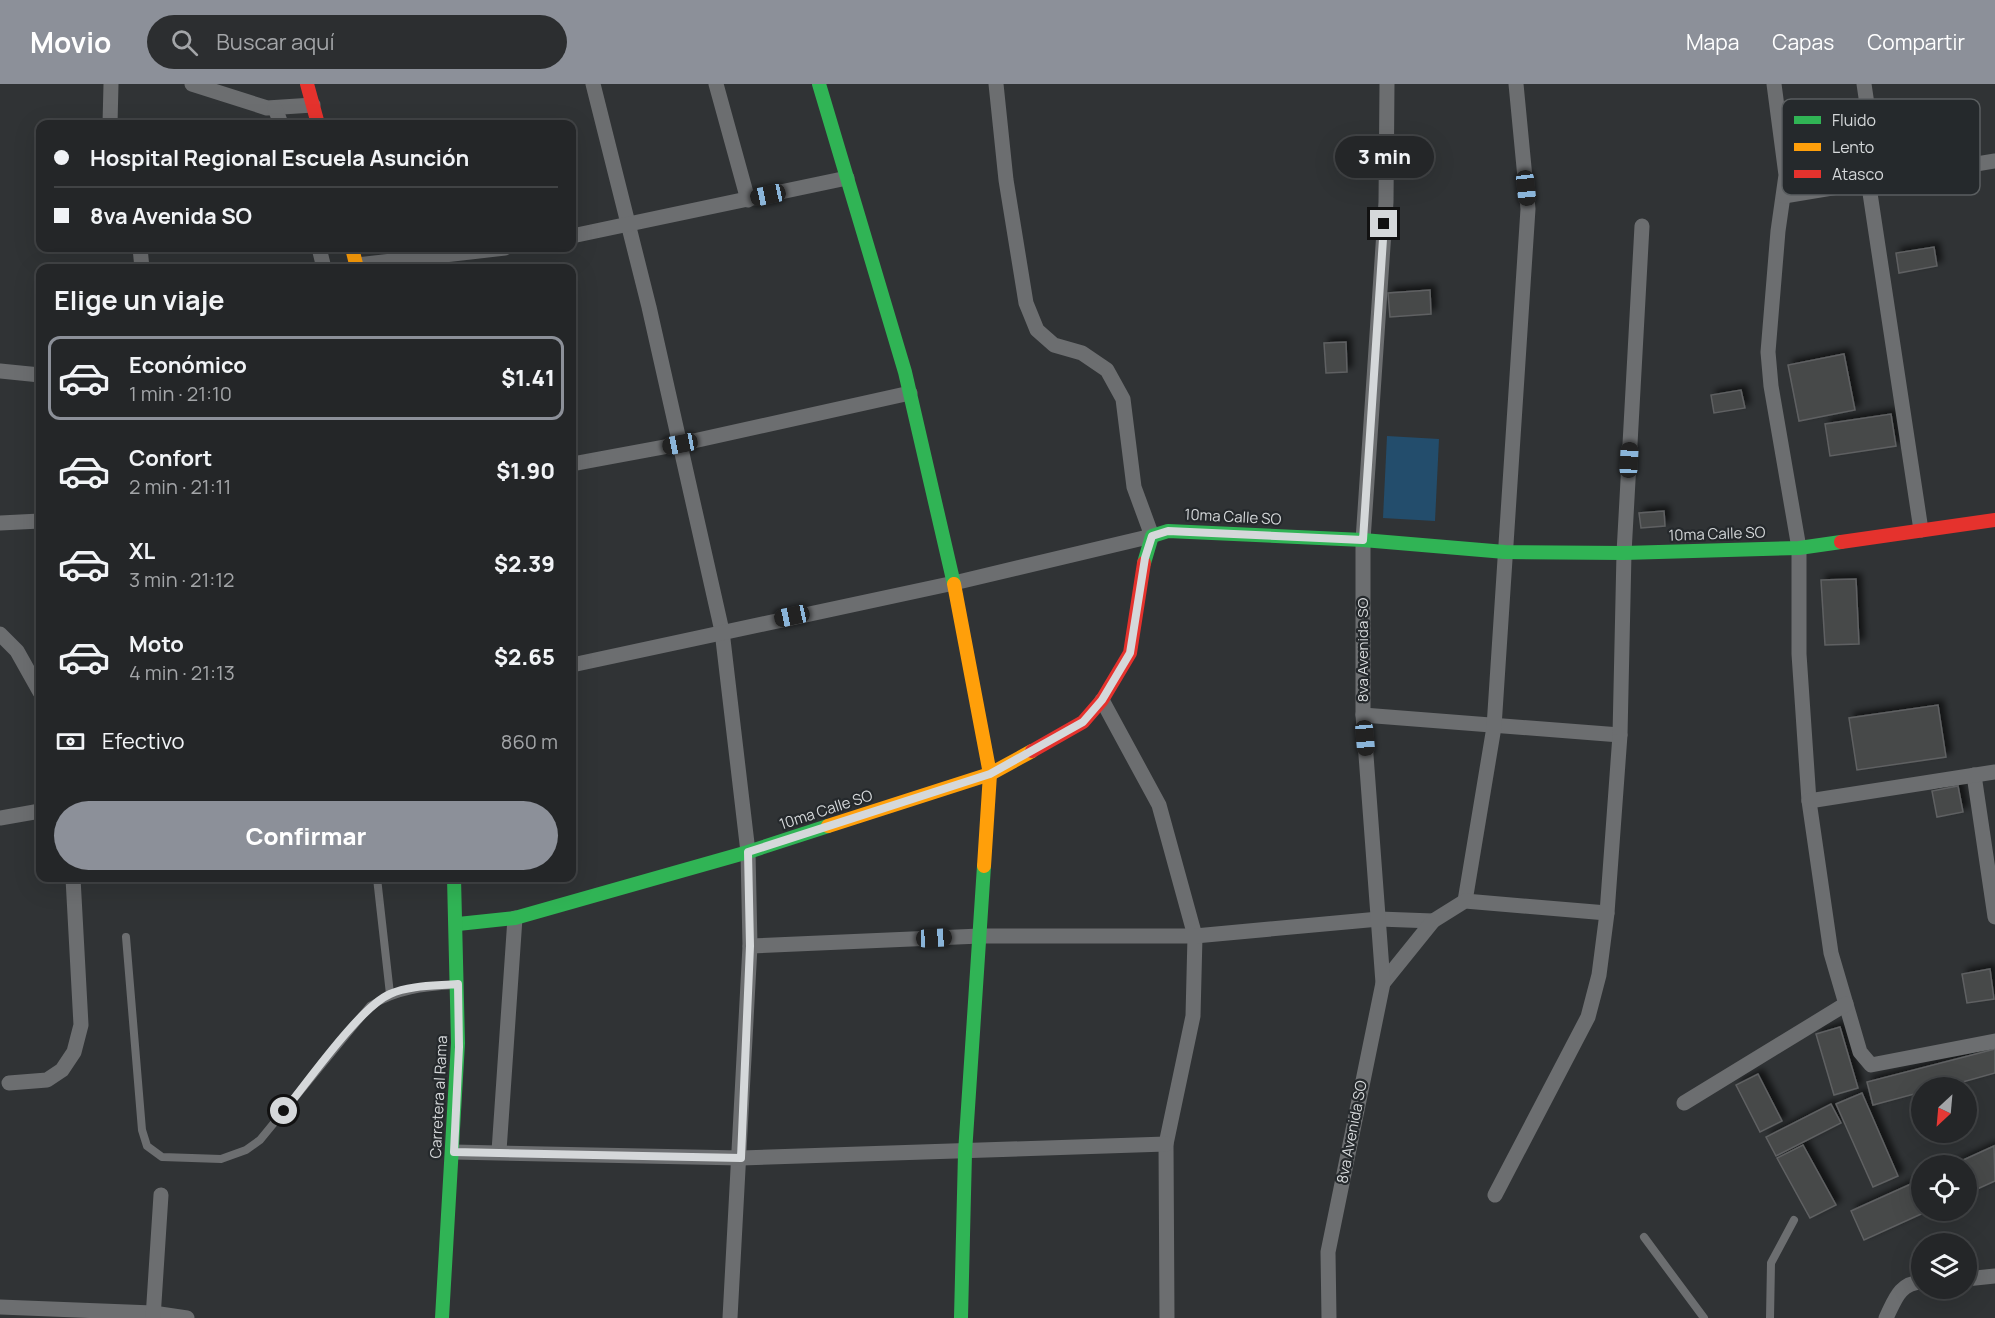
<!DOCTYPE html>
<html lang="es">
<meta charset="utf-8">
<style>
body{margin:0;font-family:Manrope,sans-serif;background:#2c2e30;color:#f1f3f6;height:100vh;display:flex;flex-direction:column;font-size:22px;white-space:nowrap}
*{box-sizing:border-box;margin:0}
p{font-size:20px;color:#a3a5a8}
.icon{flex:none;width:33px;height:33px;fill:none;stroke:currentColor;stroke-width:2;stroke-linecap:round;stroke-linejoin:round}
.map{position:relative;flex:1;overflow:hidden}
.drawer{position:absolute;left:36px;top:180px;width:540px;height:618px;display:flex;flex-direction:column;background:#242628;border-radius:12px;box-shadow:0 6px 24px #0002,0 0 0 2px #414345}
.drawer>*{flex:none}
.hud{position:absolute;left:36px;top:36px;width:540px;height:132px;border-radius:12px;box-shadow:0 6px 24px #0002,0 0 0 2px #414345;display:grid;align-content:center;height:132px;padding:0 18px;background:#242628}
.needle{width:39px;rotate:206deg}
.controls{position:absolute;left:1911px;top:993px;display:grid;gap:12px}
.controls a{display:grid;place-items:center;width:66px;height:66px;border-radius:50%;background:#242628;box-shadow:0 6px 24px #0002,0 0 0 2px #414345;font-size:30px}
.end{position:absolute;width:27px;height:27px;margin:-14px;border:8px solid #d5d8da;background:#111;box-shadow:0 0 0 3px #111}
.from{border-radius:50%}
.bubble{position:absolute;height:42px;border-radius:21px;background:#242628;box-shadow:0 6px 24px #0002,0 0 0 2px #414345;font-size:20px;font-weight:800;line-height:42px;text-align:center}
.car{position:absolute;width:18px;height:36px;margin:-18px -9px;border-radius:8px;box-shadow:0 0 4px 2px #0007;background:linear-gradient(#222 24%,#8ab4d8 0 40%,#222 0 76%,#8ab4d8 0 86%,#222 0)}
.hud b{display:flex;align-items:center;gap:21px;height:57px;font-size:22px}
.hud b+b{border-top:2px solid #414345}
.hud i{width:15px;height:15px;background:#f1f3f6}
ul{padding:0;list-style:none}
li{display:flex;align-items:center;gap:18px;height:84px;margin:0 12px 9px;padding:0 6px;border:3px solid transparent;border-radius:12px}
li div{flex:1}
li b{display:block;font-size:22px}
li em{font-style:normal;font-weight:800}
li.current{border-color:#8c9099}
li>.icon{width:54px;height:54px;stroke-width:1.5}
h2{padding:0 18px;font-size:27px;line-height:72px}
.pay{display:flex;align-items:center;gap:15px;height:66px;padding:0 18px;font-size:22px}
.pay p{margin-inline-start:auto}
.button{display:flex;gap:12px;margin-top:auto;padding:12px 18px}
.button a{flex:1;height:69px;border-radius:36px;background:#8c9099;color:#fff;font-size:24px;font-weight:800;line-height:69px;text-align:center}
header{display:flex;align-items:center;gap:36px;box-sizing:border-box;height:84px;padding:0 30px;background:#8c9099;color:#fff}
header strong{font-size:28px}
nav{display:flex;gap:33px;margin-inline-start:auto;font-size:21px}
.search{width:420px;height:54px;background:#2c2e30;display:flex;align-items:center;gap:15px;box-sizing:border-box;padding:0 21px;border-radius:33px;color:#a3a5a8;font-size:22px}
.map>svg:first-child{display:block}
.green{fill:#234d6c}
.building{fill:#47484a;stroke:#5f6162;stroke-width:1.5;filter:url(#shadow)}
.lines{fill:none;stroke-linecap:round;stroke-linejoin:round}
.lane{stroke:#6c6e70;stroke-width:8}
.street{stroke:#6c6e70;stroke-width:15}
.fast{stroke:#30b455;stroke-width:14}
.slow{stroke:#ff9f0a;stroke-width:14}
.jam{stroke:#e5322d;stroke-width:14}
.route{stroke:#d5d8da;stroke-width:8}
.labels{text-anchor:middle;stroke-width:4.5;stroke-linejoin:round;paint-order:stroke}
.street-label{font-size:15px;fill:#d5d8da;stroke:#25292c}
.key{fill:#25292c;stroke:#5a5e60;stroke-width:1.5}
.key-label{font-size:16px;fill:#d5d8da}
</style>
<header>
<strong>Movio</strong>
<div class="search"><svg class="icon" aria-label="search" viewBox="0 0 24 24"><circle cx="10" cy="10" r="6"/><path d="M15 15l6 6"/></svg>Buscar aquí</div>
<nav><a>Mapa</a><a>Capas</a><a>Compartir</a></nav>
</header>
<div class="map">
<svg width="1995" height="1234" viewBox="0 0 1995 1234">
<defs>
<filter id="shadow"><feDropShadow dx="5" dy="-5" stdDeviation="3" flood-color="#0009"/></filter>
</defs>
<rect width="100%" height="100%" fill="#303335"/>
<path class="green" d="M1387,352L1439,355L1435,437L1383,434Z"/>
<g class="building">
<path d="M1934,163L1937,182L1899,189L1896,169Z"/>
<path d="M1430,206L1431,230L1390,233L1388,209Z"/>
<path d="M1346,258L1347,288L1326,289L1324,259Z"/>
<path d="M1844,270L1855,326L1799,337L1788,281Z"/>
<path d="M1741,306L1745,324L1714,329L1711,311Z"/>
<path d="M1891,330L1896,362L1830,372L1825,340Z"/>
<path d="M1664,427L1665,442L1641,444L1639,429Z"/>
<path d="M1856,495L1859,560L1825,561L1821,496Z"/>
<path d="M1938,621L1946,673L1857,686L1849,634Z"/>
<path d="M1958,702L1963,728L1937,733L1932,707Z"/>
<path d="M1990,885L1994,915L1967,919L1962,890Z"/>
<path d="M1840,943L1858,1004L1834,1011L1816,950Z"/>
<path d="M1995,965V989L1941,1004H1922V1008L1873,1021L1867,998Z"/>
<path d="M1758,990L1782,1037L1760,1048L1736,1001Z"/>
<path d="M1862,1009L1898,1092L1873,1103L1836,1020Z"/>
<path d="M1831,1020L1841,1039L1776,1072L1766,1053Z"/>
<path d="M1803,1061L1836,1121L1810,1134L1777,1074Z"/>
<path d="M1994,1062L1995,1097L1966,1110V1082H1950Z"/>
<path d="M1922,1095V1126H1930L1864,1156L1851,1127Z"/>
</g>
<g class="lines">
<g class="lane">
<path d="M377,794L390,910"/>
<path d="M126,853L142,1046L147,1062L162,1073L221,1075L246,1066L260,1056L370,922C397,906 423,903 454,901"/>
<path d="M1644,1153L1704,1234"/>
<path d="M1770,1234L1771,1179L1794,1136"/>
</g>
<g class="street">
<path d="M192,0L267,24L313,21"/>
<path d="M593,0L649,223L722,547L748,768L750,862L730,1234"/>
<path d="M716,0L748,116"/>
<path d="M1774,0L1786,91L1778,147L1768,268L1771,302L1799,464V570L1809,717L1831,869L1860,968L1871,981L1995,957"/>
<path d="M1864,0L1878,95"/>
<path d="M275,24L281,40"/>
<path d="M110,40L111,0"/>
<path d="M1868,96L1921,446"/>
<path d="M1784,112L1995,77"/>
<path d="M572,152L847,94"/>
<path d="M140,164L142,184"/>
<path d="M319,164L324,184"/>
<path d="M357,181L505,164"/>
<path d="M0,287L40,291"/>
<path d="M572,380L680,360L910,309"/>
<path d="M0,439L40,437"/>
<path d="M0,550L17,567L40,608"/>
<path d="M572,581L954,499L1152,452L1134,403L1123,315L1107,286L1082,269L1054,261L1037,246L1026,219L1006,96L996,0"/>
<path d="M1102,616L1159,721L1195,852L1193,932L1166,1060L1167,1234"/>
<path d="M1363,631L1620,651"/>
<path d="M1974,691L1995,833"/>
<path d="M1809,717L1995,688"/>
<path d="M0,734L40,727"/>
<path d="M1465,817L1494,643L1528,125L1516,0"/>
<path d="M750,862L980,852H1195L1379,835L1433,837"/>
<path d="M1383,899L1433,837L1465,817L1607,829"/>
<path d="M9,999L47,996L62,986L74,968L81,941L73,794"/>
<path d="M1684,1019L1846,920"/>
<path d="M499,1067L515,834"/>
<path d="M454,1068L741,1074L1166,1060"/>
<path d="M1495,1111L1588,933L1599,891L1607,829L1620,651L1624,469L1642,142"/>
<path d="M1966,1195L1995,1192"/>
<path d="M0,1223L153,1229L187,1234"/>
<path d="M153,1234L161,1111"/>
<path d="M1329,1234L1328,1168L1383,899L1363,631V456L1386,118L1387,0"/>
<path d="M1886,1234C1895,1216 1899,1199 1922,1198"/>
</g>
<g class="fast">
<path d="M819,0L905,288L954,500"/>
<path d="M1144,479L1152,452L1168,447L1363,456L1505,468L1624,469L1799,464L1841,458"/>
<path d="M458,840L515,834L748,768L828,742"/>
<path d="M442,1234L458,959L454,794"/>
<path d="M961,1234L965,1069L984,782"/>
</g>
<g class="slow">
<path d="M352,164L357,184"/>
<path d="M954,500L990,690L984,782"/>
<path d="M828,742L990,690L1032,667"/>
</g>
<g class="jam">
<path d="M307,0L318,40"/>
<path d="M1841,458L1995,436"/>
<path d="M1032,667L1083,638L1102,616L1130,569L1144,479"/>
</g>
</g>
<g class="lines">
<path class="route" d="M284,1027C307,999 360,923 390,910C410,901 436,902 458,900L459,963L454,1068L741,1074L750,862L748,768L990,690L1083,638L1102,616L1130,569L1145,474L1152,452L1168,447L1363,456L1384,140"/>
</g>
<g class="labels">
<g class="street-label">
<text transform="translate(1233 433) rotate(3)" y="5">10ma Calle SO</text>
<text transform="translate(1717 450) rotate(-2)" y="5">10ma Calle SO</text>
<text transform="translate(1363 566) rotate(-90)" y="5">8va Avenida SO</text>
<text transform="translate(826 726) rotate(-18)" y="5">10ma Calle SO</text>
<text transform="translate(439 1013) rotate(-87)" y="5">Carretera al Rama</text>
<text transform="translate(1352 1048) rotate(-79)" y="5">8va Avenida SO</text>
</g>
</g>
<rect x="1782" y="15" width="198" height="96" rx="9" class="key"/>
<rect x="1794" y="32" width="27" height="8" fill="#30b455"/>
<rect x="1794" y="59" width="27" height="8" fill="#ff9f0a"/>
<rect x="1794" y="86" width="27" height="8" fill="#e5322d"/>
<g class="key-label">
<text x="1832" y="42">Fluido</text>
<text x="1832" y="69">Lento</text>
<text x="1832" y="96">Atasco</text>
</g>
</svg>
<div class="controls">
<a><svg class="needle" viewBox="-14 -14 28 28"><path d="M0-13l5 13h-10z" fill="#e53935"/><path d="M0 13l5-13h-10z" fill="#a3a5a8"/></svg></a>
<a><svg class="icon" aria-label="locate" viewBox="0 0 24 24"><circle cx="12" cy="12" r="6"/><path d="M12 2v4M12 18v4M2 12h4M18 12h4"/></svg></a>
<a><svg class="icon" aria-label="layers" viewBox="0 0 24 24"><path d="M12 4l9 5-9 5-9-5zM3 14l9 5 9-5"/></svg></a>
</div>
<i class="end from" style="left:284px;top:1027px"></i>
<i class="end" style="left:1384px;top:140px"></i>
<div class="bubble" style="left:1335px;top:52px;width:99px">3 min</div>
<i class="car" style="left:1526px;top:104px;rotate:174deg"></i>
<i class="car" style="left:768px;top:111px;rotate:258deg"></i>
<i class="car" style="left:680px;top:360px;rotate:259deg"></i>
<i class="car" style="left:1629px;top:376px;rotate:3deg"></i>
<i class="car" style="left:792px;top:532px;rotate:258deg"></i>
<i class="car" style="left:1365px;top:654px;rotate:175deg"></i>
<i class="car" style="left:934px;top:854px;rotate:87deg"></i>
<div class="hud">
<b><i class="from"></i>Hospital Regional Escuela Asunción</b>
<b><i></i>8va Avenida SO</b>
</div>
<section class="drawer">
<h2>Elige un viaje</h2>
<ul>
<li class="current"><svg class="icon" aria-label="car" viewBox="0 0 24 24"><path d="M5 17H2v-5l4-1 3-4h7l3 4 3 1v5h-3M9 17h6M6 11h13"/><circle cx="7" cy="17" r="2"/><circle cx="17" cy="17" r="2"/></svg><div><b>Económico</b><p>1 min · 21:10</p></div><em>$1.41</em></li>
<li><svg class="icon" aria-label="car" viewBox="0 0 24 24"><path d="M5 17H2v-5l4-1 3-4h7l3 4 3 1v5h-3M9 17h6M6 11h13"/><circle cx="7" cy="17" r="2"/><circle cx="17" cy="17" r="2"/></svg><div><b>Confort</b><p>2 min · 21:11</p></div><em>$1.90</em></li>
<li><svg class="icon" aria-label="car" viewBox="0 0 24 24"><path d="M5 17H2v-5l4-1 3-4h7l3 4 3 1v5h-3M9 17h6M6 11h13"/><circle cx="7" cy="17" r="2"/><circle cx="17" cy="17" r="2"/></svg><div><b>XL</b><p>3 min · 21:12</p></div><em>$2.39</em></li>
<li><svg class="icon" aria-label="car" viewBox="0 0 24 24"><path d="M5 17H2v-5l4-1 3-4h7l3 4 3 1v5h-3M9 17h6M6 11h13"/><circle cx="7" cy="17" r="2"/><circle cx="17" cy="17" r="2"/></svg><div><b>Moto</b><p>4 min · 21:13</p></div><em>$2.65</em></li>
</ul>
<div class="pay"><svg class="icon" aria-label="cash" viewBox="0 0 24 24"><path d="M3 7h18v10H3z"/><circle cx="12" cy="12" r="2"/></svg>Efectivo<p>860 m</p></div>
<div class="button"><a>Confirmar</a></div>
</section>
</div>
